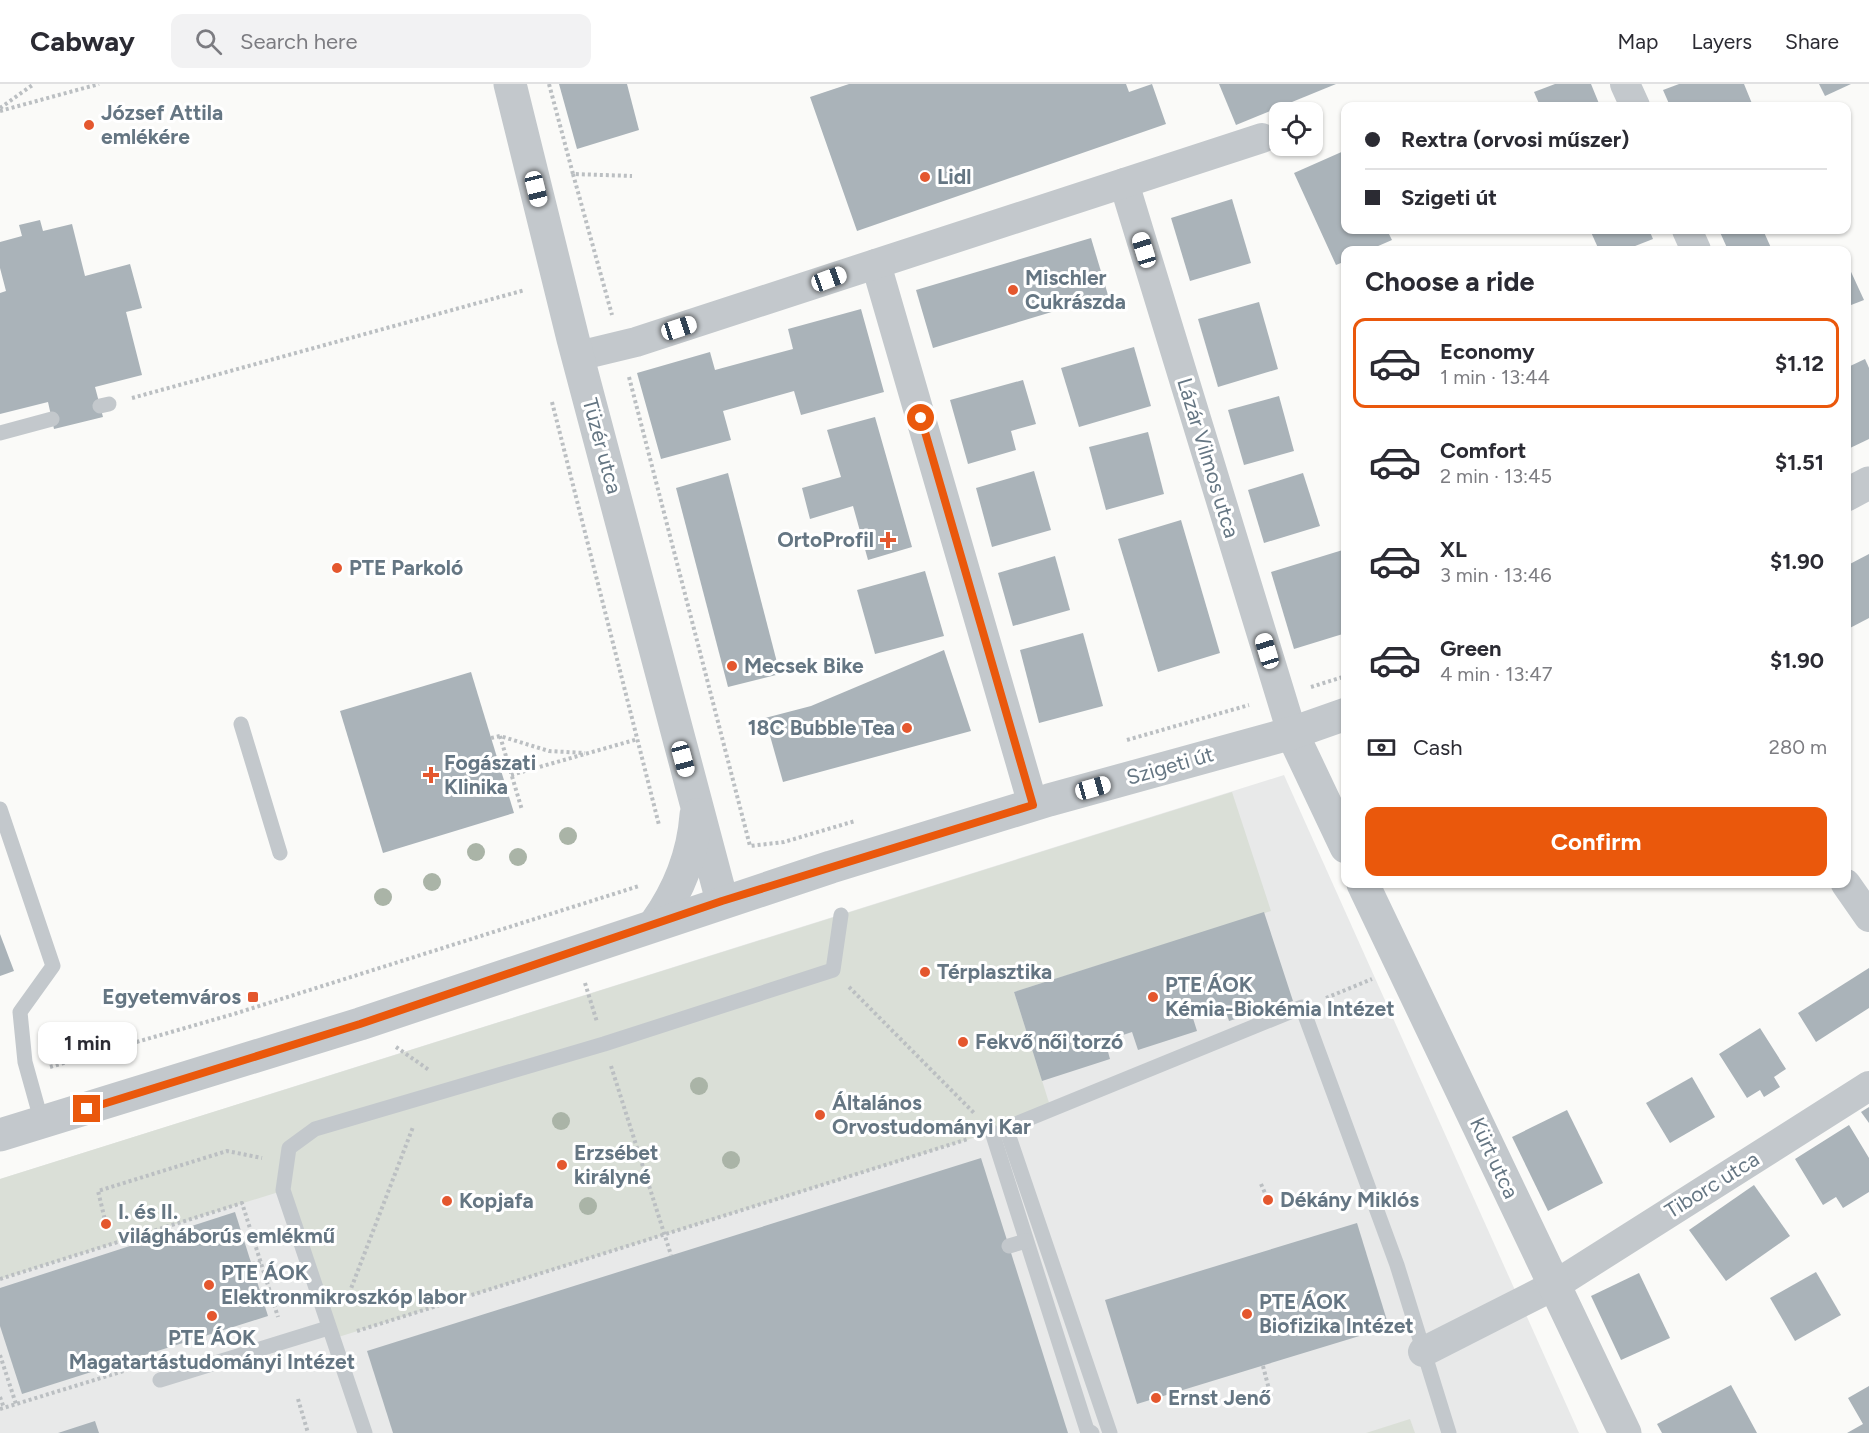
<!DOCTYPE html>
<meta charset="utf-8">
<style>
body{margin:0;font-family:Figtree,sans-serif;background:#f2f2f3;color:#2b2b33;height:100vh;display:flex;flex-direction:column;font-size:22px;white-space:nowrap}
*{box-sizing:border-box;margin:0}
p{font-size:20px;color:#7c7c81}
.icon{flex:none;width:33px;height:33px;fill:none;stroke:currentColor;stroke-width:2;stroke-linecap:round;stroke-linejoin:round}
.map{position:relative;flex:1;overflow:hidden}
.sheet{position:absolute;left:1341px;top:162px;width:510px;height:642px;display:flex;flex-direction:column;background:#fff;border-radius:12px;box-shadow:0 2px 4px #0004}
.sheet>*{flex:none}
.banner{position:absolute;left:1341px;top:18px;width:510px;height:132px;border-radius:12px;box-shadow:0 2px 4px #0004;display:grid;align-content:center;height:132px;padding:0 24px;background:#fff}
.controls{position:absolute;left:1269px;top:18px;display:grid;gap:12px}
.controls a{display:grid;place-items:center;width:54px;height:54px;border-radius:12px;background:#fff;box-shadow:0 2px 4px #0004;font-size:30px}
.end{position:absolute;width:27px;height:27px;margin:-14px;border:8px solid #ea580c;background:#fff;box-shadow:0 0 0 3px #fff}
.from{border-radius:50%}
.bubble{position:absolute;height:42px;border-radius:12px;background:#fff;box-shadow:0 2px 4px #0004;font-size:20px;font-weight:700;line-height:42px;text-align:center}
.car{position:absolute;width:18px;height:36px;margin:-18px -9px;border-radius:8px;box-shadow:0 0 4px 2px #0007;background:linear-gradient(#fff 24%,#345 0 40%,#fff 0 76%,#345 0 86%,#fff 0)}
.banner b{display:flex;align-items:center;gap:21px;height:57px;font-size:22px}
.banner b+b{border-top:2px solid #e1e1e2}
.banner i{width:15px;height:15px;background:#2b2b33}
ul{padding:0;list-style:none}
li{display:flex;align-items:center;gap:18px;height:90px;margin:0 12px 9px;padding:0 12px;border:3px solid transparent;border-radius:12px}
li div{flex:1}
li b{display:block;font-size:22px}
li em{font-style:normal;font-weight:700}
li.current{border-color:#ea580c}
li>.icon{width:54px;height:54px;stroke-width:1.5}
h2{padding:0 24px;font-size:27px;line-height:72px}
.pay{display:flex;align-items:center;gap:15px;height:66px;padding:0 24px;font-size:22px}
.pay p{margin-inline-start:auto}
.button{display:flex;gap:12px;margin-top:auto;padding:12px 24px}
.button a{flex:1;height:69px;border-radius:12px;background:#ea580c;color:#fff;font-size:24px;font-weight:700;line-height:69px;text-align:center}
header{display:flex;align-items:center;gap:36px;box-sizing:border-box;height:84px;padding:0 30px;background:#fff;border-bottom:2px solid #e1e1e2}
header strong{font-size:28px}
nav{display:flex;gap:33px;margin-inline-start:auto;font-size:21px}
.search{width:420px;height:54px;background:#f2f2f3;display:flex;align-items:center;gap:15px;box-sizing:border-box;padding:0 21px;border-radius:12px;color:#7c7c81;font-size:22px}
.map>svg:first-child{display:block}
.built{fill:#e8e9e9}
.park{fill:#dadfd7}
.building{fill:#aab3b9}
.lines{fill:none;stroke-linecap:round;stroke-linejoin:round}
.path{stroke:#bbbfc2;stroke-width:4;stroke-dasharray:3 3;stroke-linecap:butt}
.service{stroke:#c3c8cc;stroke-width:15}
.minor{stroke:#c3c8cc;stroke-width:30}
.tertiary{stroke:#c3c8cc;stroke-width:33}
.tree{fill:#aab4a7}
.route{stroke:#ea580c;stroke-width:8}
.poi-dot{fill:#e4572e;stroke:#fff;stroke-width:2}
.labels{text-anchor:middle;stroke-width:6;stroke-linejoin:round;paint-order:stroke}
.poi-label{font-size:21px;font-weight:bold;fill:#657683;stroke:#fff;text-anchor:start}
.street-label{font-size:21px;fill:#657683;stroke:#fff}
</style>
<header>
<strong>Cabway</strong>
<div class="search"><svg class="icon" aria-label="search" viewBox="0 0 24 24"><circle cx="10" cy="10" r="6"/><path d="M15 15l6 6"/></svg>Search here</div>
<nav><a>Map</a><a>Layers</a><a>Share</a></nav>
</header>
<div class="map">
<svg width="1869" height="1349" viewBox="0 0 1869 1349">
<rect width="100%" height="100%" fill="#fafaf8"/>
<path class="built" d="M1284,691L1579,1349H0V1095Z"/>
<g class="park">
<path d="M1232,708L1271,827L1014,908L1051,1025L992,1048L332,1255L282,1107L0,1195V1095Z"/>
<path d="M1410,1335L1415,1349H1366Z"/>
</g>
<g class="building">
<path d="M559,0H627L639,46L577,65Z"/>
<path d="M849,0H1126L1129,8L1152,0L1166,40L857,147L810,13Z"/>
<path d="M1219,0H1336L1236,41Z"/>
<path d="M1555,0H1591L1600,22H1540L1534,8Z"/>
<path d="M1679,0H1744L1753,22H1670L1663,6Z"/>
<path d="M1819,0H1851L1825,12Z"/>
<path d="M1346,66V146H1387L1392,156L1369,166H1346V177L1336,181L1294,89Z"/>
<path d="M1232,115L1251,179L1190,197L1171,134Z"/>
<path d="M40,136L43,147L72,140L85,192L130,180L142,224L126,228L142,291L95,303L103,333L54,345L48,318L0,330V209L6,207L0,184V158L22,152L19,141Z"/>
<path d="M1590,146H1649L1653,155L1625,166H1599Z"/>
<path d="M1719,146H1763L1772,166H1728Z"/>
<path d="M1091,154L1108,211L933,264L916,206Z"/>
<path d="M1846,177L1864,216L1846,223Z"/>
<path d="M1259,218L1278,285L1218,303L1198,235Z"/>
<path d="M861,225L884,308L801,331L794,307L723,327L731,356L661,375L637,289L710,268L715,286L793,265L788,245Z"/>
<path d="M1134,263L1151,322L1079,343L1061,284Z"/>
<path d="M1865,275L1869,284V355L1846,366V284Z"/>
<path d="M1023,296L1036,340L1011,347L1016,366L968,380L950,316Z"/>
<path d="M1279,312L1294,367L1244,381L1228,326Z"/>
<path d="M875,333L912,463L868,476L853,422L810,435L802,404L841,393L827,346Z"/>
<path d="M1148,348L1164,410L1106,426L1089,363Z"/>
<path d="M1034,387L1051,446L992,463L976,404Z"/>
<path d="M728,389L780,590L728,603L676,404Z"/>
<path d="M1303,389L1320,442L1264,459L1248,406Z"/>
<path d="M1181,436L1220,569L1158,588L1118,455Z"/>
<path d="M1346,465V549L1294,565L1271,488Z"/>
<path d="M1869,470V534L1846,546V482Z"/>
<path d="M1055,472L1070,526L1013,542L998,489Z"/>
<path d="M925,487L944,552L875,570L857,506Z"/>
<path d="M1083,549L1103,622L1039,639L1020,566Z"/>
<path d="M944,566L971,647L783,698L765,634L811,622Z"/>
<path d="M471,588L514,729L383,769L340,627Z"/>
<path d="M1264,828L1293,917L1229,937L1224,921L1192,931L1197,947L1138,966L1132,948L1105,957L1110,975L1042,997L1014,908Z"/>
<path d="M0,850L14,887L0,892Z"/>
<path d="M1869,884V924L1816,958L1798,929Z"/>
<path d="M1760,944L1786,985L1774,993L1780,1003L1764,1013L1760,1006L1747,1014L1719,970Z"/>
<path d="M1692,993L1715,1033L1670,1059L1646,1019Z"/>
<path d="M1869,1023V1039L1861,1028Z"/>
<path d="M1567,1026L1603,1099L1548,1127L1512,1053Z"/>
<path d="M1849,1041L1869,1074V1108L1843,1124L1836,1113L1823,1121L1795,1075Z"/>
<path d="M981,1074L1068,1349H393L367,1267Z"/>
<path d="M1754,1101L1790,1152L1726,1197L1689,1146Z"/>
<path d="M235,1128L268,1232L22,1310L0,1242V1204Z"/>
<path d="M1357,1139L1389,1243L1137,1320L1105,1216Z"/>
<path d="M1816,1188L1841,1231L1795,1257L1770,1214Z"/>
<path d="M1639,1189L1670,1254L1621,1276L1591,1212Z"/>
<path d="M1731,1301L1757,1349H1662L1657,1340Z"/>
<path d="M1869,1302V1349H1847L1863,1340L1848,1314Z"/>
<path d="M95,1337L99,1349H58Z"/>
</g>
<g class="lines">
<g class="path">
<path d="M549,0L573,90L632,92"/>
<path d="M0,24L34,0"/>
<path d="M0,27L99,0"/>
<path d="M573,90L612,231"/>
<path d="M629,293L750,762L784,758L855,737"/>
<path d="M132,314L525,206"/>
<path d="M552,318L659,741"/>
<path d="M1311,603L1346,592"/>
<path d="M500,652L522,726"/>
<path d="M491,654L500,652L549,667L585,669"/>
<path d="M1127,656L1249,621"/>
<path d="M511,691L638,655"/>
<path d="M585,899L597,938"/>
<path d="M849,903L975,1030"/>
<path d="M1326,914L1372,895"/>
<path d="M396,963L429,986"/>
<path d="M611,982L671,1171"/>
<path d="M50,983L237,929L639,802"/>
<path d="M1261,1100L1268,1116"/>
<path d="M106,1140L98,1107L227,1067L262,1074"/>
<path d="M252,1180L261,1178"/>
<path d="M0,1195L242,1119L278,1233"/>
<path d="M347,1215L413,1043"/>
<path d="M357,1247L968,1055"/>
<path d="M0,1271L16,1320"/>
<path d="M1263,1282L1271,1313"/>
<path d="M0,1313L4,1324"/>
<path d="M298,1315L308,1349"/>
<path d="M0,1325L140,1282"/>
</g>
<g class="service">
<path d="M100,322L109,320"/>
<path d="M0,349L52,335"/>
<path d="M241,640L280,769"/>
<path d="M0,725L53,882L20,928L25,978L42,1039"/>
<path d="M992,1048L1087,1346L1092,1349"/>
<path d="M1009,1162L1026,1157"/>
<path d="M160,1296L328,1244"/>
<path d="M365,1349L283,1106L289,1064L315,1045L604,960L833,886L841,831"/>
<path d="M1110,1349L1006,1044L1302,923L1397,1181L1449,1349"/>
</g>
<g class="minor">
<path d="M1625,0L1635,22"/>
<path d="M1124,99L1292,649"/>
<path d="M1687,146L1696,166"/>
<path d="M876,180L1033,721"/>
<path d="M578,272L636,258L1262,54"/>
<path d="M1846,800L1869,833"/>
<path d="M1423,1268L1555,1201L1869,1002"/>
</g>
<g class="tertiary">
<path d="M510,0L573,255L722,817"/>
<path d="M1846,411L1869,399"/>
<path d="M1292,649L1346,763"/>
<path d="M1363,800L1625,1349"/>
<path d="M655,840C678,808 693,771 696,731"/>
<path d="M0,1051L360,940L831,783L1049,716L1292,649L1346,630"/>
</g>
</g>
<g class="tree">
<circle cx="568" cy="752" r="9"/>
<circle cx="476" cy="768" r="9"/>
<circle cx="518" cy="773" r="9"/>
<circle cx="432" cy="798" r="9"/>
<circle cx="383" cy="813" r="9"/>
<circle cx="699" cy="1002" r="9"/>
<circle cx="561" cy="1037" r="9"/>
<circle cx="731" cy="1076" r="9"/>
<circle cx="588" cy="1122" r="9"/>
</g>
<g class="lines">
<path class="route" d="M87,1025L360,940L722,817L1033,721L921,334"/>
</g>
<g class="poi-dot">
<circle cx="89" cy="41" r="6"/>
<circle cx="925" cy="93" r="6"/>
<circle cx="1013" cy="206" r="6"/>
<path d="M885 447h6v6h6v6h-6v6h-6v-6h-6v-6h6z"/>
<circle cx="337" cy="484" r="6"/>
<circle cx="732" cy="582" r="6"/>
<circle cx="907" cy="644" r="6"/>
<path d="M428 682h6v6h6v6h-6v6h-6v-6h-6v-6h6z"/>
<circle cx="925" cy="888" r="6"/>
<rect x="247" y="907" width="12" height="12" rx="3"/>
<circle cx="1153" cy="913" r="6"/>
<circle cx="963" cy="958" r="6"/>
<circle cx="820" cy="1031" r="6"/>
<circle cx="562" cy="1081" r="6"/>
<circle cx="1268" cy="1116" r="6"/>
<circle cx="447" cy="1117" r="6"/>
<circle cx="106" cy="1140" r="6"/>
<circle cx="209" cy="1201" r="6"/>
<circle cx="1247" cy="1230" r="6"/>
<circle cx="212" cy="1232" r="6"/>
<circle cx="1156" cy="1314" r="6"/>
</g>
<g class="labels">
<g class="poi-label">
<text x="101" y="36">József Attila<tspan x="101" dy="24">emlékére</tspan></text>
<text x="937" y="100">Lidl</text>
<text x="1025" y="201">Mischler<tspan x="1025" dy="24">Cukrászda</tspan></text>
<text x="874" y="463" text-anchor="end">OrtoProfil</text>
<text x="349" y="491">PTE Parkoló</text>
<text x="744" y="589">Mecsek Bike</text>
<text x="895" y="651" text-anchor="end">18C Bubble Tea</text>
<text x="444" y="686">Fogászati<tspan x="444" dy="24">Klinika</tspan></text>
<text x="937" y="895">Térplasztika</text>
<text x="1165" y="908">PTE ÁOK<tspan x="1165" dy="24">Kémia-Biokémia Intézet</tspan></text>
<text x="241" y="920" text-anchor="end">Egyetemváros</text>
<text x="975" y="965">Fekvő női torzó</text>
<text x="832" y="1026">Általános<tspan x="832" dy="24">Orvostudományi Kar</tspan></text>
<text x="574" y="1076">Erzsébet<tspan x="574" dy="24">királyné</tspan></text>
<text x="1280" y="1123">Dékány Miklós</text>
<text x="459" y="1124">Kopjafa</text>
<text x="118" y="1135">I. és II.<tspan x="118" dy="24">világháborús emlékmű</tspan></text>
<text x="221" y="1196">PTE ÁOK<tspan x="221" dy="24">Elektronmikroszkóp labor</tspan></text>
<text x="1259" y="1225">PTE ÁOK<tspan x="1259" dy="24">Biofizika Intézet</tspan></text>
<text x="212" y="1261" text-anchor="middle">PTE ÁOK<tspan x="212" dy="24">Magatartástudományi Intézet</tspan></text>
<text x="1168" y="1321">Ernst Jenő</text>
</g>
<g class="street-label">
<text transform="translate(602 362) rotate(75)" y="7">Tüzér utca</text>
<text transform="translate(1208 374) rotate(73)" y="7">Lázár Vilmos utca</text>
<text transform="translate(1170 682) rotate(-16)" y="7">Szigeti út</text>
<text transform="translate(1494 1074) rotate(65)" y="7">Kürt utca</text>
<text transform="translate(1712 1101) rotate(-32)" y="7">Tiborc utca</text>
</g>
</g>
</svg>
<div class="controls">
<a><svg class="icon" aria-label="locate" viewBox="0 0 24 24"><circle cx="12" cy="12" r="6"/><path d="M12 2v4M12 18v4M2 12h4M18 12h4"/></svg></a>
</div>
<i class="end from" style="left:921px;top:334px"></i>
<i class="end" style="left:87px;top:1025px"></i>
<div class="bubble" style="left:38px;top:938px;width:99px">1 min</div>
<i class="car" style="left:536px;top:105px;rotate:166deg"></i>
<i class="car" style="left:1144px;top:166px;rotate:343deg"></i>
<i class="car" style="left:829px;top:195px;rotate:70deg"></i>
<i class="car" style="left:679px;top:244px;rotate:72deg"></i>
<i class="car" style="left:1267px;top:567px;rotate:343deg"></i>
<i class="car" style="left:683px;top:675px;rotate:165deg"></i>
<i class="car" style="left:1093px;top:704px;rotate:74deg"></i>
<div class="banner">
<b><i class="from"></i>Rextra (orvosi műszer)</b>
<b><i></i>Szigeti út</b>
</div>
<section class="sheet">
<h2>Choose a ride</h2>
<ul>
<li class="current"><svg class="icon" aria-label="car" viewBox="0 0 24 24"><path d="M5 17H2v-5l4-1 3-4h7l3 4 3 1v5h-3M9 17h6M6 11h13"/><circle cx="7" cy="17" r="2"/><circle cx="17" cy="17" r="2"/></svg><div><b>Economy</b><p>1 min · 13:44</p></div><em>$1.12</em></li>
<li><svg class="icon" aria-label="car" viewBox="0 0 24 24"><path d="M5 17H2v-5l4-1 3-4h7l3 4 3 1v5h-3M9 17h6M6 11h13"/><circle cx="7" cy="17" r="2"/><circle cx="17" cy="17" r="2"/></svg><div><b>Comfort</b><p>2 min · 13:45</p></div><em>$1.51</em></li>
<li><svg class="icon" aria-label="car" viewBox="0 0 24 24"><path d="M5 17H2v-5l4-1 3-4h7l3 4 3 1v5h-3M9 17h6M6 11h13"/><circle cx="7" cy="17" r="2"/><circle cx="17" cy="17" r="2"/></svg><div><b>XL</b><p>3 min · 13:46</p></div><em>$1.90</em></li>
<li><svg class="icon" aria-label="car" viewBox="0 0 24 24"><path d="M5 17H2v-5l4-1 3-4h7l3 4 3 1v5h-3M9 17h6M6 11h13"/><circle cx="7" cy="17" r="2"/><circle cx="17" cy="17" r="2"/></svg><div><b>Green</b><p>4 min · 13:47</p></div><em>$1.90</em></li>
</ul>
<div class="pay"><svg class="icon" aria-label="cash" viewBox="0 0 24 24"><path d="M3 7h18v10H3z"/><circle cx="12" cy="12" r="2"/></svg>Cash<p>280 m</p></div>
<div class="button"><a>Confirm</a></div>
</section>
</div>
